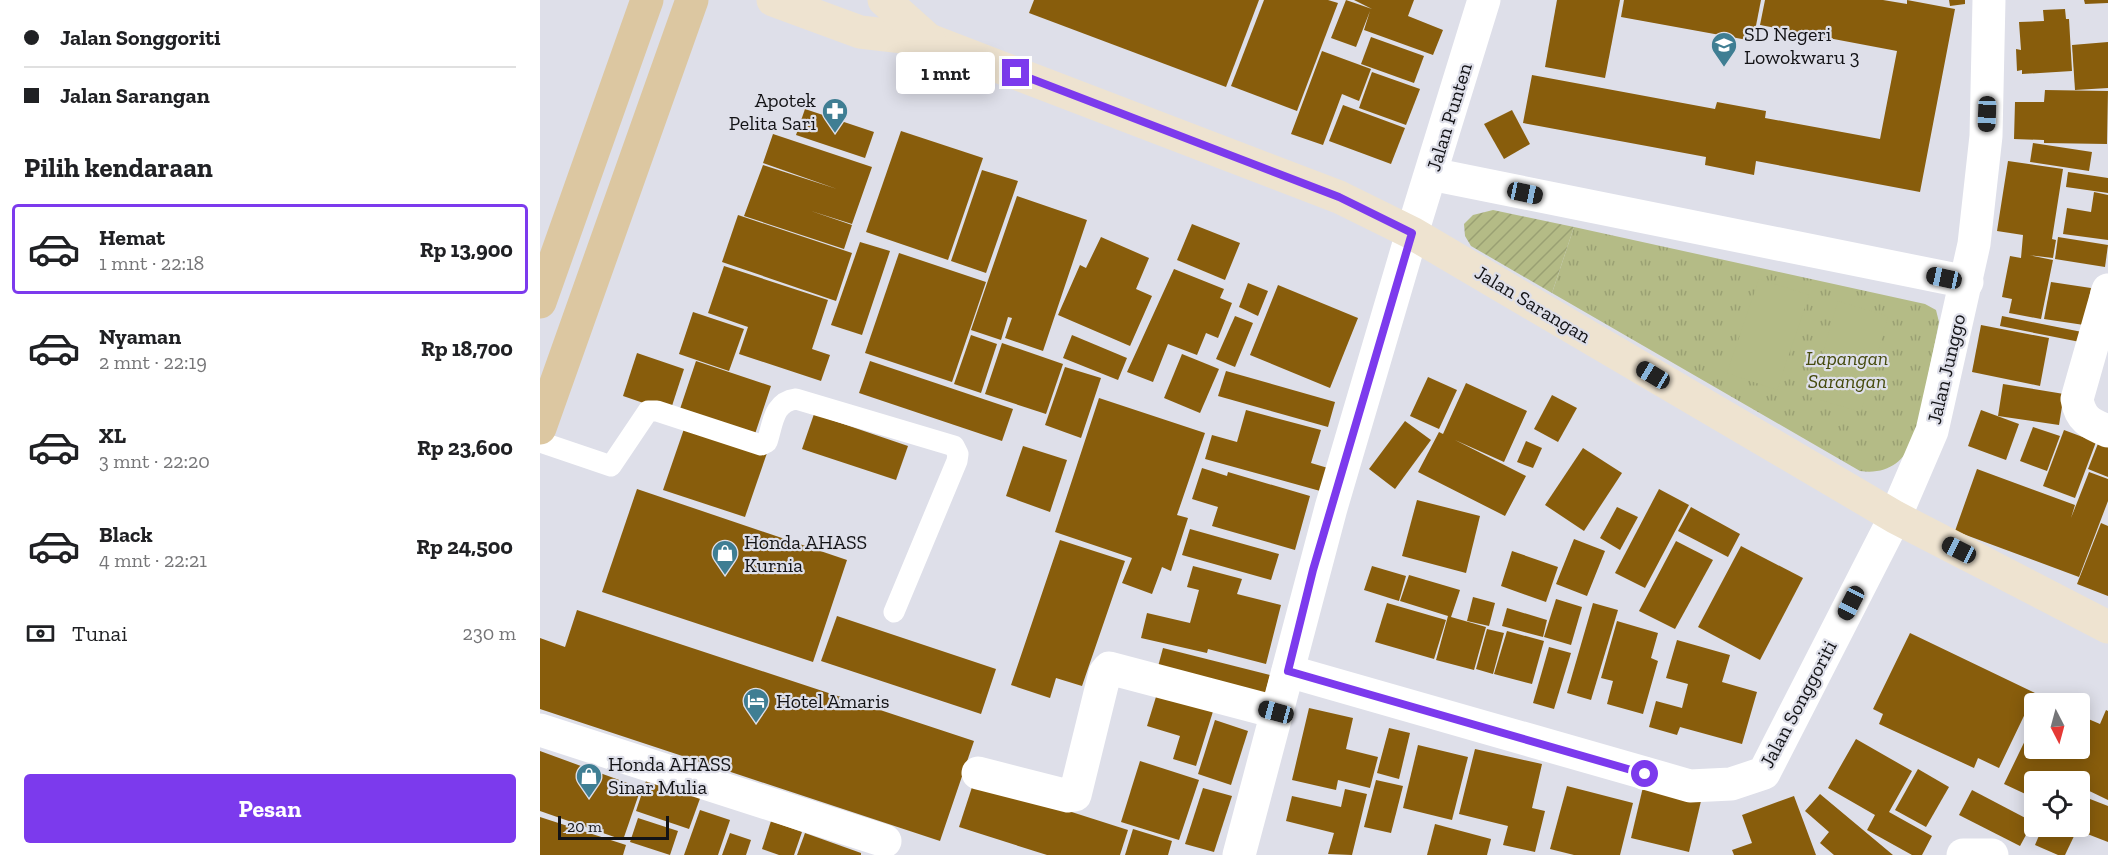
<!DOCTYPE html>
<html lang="id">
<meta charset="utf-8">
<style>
body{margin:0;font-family:"Zilla Slab",serif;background:#f6f6f6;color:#202124;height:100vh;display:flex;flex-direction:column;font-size:22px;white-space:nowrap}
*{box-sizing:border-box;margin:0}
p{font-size:20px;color:#757577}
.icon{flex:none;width:33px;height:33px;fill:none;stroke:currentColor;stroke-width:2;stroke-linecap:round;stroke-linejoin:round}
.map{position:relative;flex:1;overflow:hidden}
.details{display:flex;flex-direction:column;background:#fff;width:540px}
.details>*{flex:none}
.banner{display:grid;align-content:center;height:132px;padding:0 24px;background:#fff}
.needle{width:39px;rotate:174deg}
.fabs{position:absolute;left:1484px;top:693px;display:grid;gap:12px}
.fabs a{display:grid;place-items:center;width:66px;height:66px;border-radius:6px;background:#fff;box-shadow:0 3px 15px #0003;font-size:30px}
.scale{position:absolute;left:18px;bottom:15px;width:111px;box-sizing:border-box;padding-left:6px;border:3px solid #131316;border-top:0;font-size:16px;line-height:21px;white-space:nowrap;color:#131316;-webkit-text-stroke:4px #dedfe9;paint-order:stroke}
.end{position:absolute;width:27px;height:27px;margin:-14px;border:8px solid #7c3aed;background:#fff;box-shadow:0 0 0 3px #fff}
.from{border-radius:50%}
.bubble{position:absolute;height:42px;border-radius:6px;background:#fff;box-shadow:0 3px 15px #0003;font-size:20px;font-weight:800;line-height:42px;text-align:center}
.car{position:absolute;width:18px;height:36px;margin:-18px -9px;border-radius:8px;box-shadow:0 0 4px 2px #0007;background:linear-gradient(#222 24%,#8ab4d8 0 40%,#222 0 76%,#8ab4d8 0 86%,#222 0)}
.banner b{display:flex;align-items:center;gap:21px;height:57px;font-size:22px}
.banner b+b{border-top:2px solid #e0e0e0}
.banner i{width:15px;height:15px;background:#202124}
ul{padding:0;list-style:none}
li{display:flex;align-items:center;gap:18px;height:90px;margin:0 12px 9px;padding:0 12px;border:3px solid transparent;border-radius:6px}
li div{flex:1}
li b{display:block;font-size:22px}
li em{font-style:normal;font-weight:800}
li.selected{border-color:#7c3aed}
li>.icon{width:54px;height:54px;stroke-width:1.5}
h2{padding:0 24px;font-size:27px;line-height:72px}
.pay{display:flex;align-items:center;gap:15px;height:66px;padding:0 24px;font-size:22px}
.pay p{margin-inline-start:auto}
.primary-button{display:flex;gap:12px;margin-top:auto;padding:12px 24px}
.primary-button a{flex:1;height:69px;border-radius:6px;background:#7c3aed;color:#fff;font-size:24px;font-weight:800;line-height:69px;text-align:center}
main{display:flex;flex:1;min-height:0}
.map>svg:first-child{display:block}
.grass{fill:url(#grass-tufts)}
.garden{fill:url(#garden-furrows)}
.pitch{fill:#b4bb86}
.building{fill:#885d0c}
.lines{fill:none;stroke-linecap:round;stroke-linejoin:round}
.lane{stroke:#fff;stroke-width:21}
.street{stroke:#fff;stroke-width:33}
.secondary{stroke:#eee3d0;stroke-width:33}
.primary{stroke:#dcc7a1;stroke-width:33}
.route{stroke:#7c3aed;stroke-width:8}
.labels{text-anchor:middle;stroke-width:4.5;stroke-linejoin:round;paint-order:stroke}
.poi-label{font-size:20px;fill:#131316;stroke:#dedfe9;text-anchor:start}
.street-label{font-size:20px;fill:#131316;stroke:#dedfe9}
.park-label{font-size:20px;font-style:italic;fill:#454a0d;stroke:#dedfe9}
</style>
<main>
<section class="details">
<div class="banner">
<b><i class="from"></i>Jalan Songgoriti</b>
<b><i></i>Jalan Sarangan</b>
</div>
<h2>Pilih kendaraan</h2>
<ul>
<li class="selected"><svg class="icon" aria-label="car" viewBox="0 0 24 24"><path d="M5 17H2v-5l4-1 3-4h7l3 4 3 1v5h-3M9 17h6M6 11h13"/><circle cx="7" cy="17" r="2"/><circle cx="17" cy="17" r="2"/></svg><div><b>Hemat</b><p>1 mnt · 22:18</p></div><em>Rp 13,900</em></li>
<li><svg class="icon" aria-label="car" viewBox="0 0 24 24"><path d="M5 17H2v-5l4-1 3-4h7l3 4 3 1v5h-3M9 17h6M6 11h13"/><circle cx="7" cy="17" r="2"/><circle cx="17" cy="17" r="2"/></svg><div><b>Nyaman</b><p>2 mnt · 22:19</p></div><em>Rp 18,700</em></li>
<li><svg class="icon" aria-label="car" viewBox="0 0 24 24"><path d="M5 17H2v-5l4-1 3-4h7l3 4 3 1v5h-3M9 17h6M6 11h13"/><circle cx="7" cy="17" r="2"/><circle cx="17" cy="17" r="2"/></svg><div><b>XL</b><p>3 mnt · 22:20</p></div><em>Rp 23,600</em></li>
<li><svg class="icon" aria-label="car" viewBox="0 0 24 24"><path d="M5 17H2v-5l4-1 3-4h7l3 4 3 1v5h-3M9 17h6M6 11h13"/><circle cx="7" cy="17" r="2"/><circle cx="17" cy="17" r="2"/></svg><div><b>Black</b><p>4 mnt · 22:21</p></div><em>Rp 24,500</em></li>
</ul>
<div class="pay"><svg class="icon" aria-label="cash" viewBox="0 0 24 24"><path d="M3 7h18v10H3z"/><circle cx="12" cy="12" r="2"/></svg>Tunai<p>230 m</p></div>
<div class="primary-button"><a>Pesan</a></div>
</section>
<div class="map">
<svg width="1568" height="855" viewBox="0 0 1568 855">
<defs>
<pattern id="grass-tufts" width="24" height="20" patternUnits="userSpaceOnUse" patternTransform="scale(1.5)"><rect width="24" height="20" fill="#b4bb86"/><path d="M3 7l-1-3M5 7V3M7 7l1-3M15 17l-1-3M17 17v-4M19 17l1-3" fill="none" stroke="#9aa073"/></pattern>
<pattern id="garden-furrows" width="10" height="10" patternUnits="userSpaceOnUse" patternTransform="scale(1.5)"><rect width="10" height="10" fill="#b4bb86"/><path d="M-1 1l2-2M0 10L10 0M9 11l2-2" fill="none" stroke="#9aa073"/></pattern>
</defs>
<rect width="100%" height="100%" fill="#dedfe9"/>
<path class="grass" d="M1034,227L1385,304L1396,310L1399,322C1395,343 1390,365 1386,387C1379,425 1373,478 1320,471L1012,293Z"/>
<path class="garden" d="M953,210L1034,227L1012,293L931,246L925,236L924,224L933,215Z"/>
<g class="pitch">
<path d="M1219,279L1269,295L1237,390L1187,373Z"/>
<path d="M1298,301L1348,316L1321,412L1270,397Z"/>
</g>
<g class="building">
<path d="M494,0H719L686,87L489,13Z"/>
<path d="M724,0H788L798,3L757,111L691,86Z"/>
<path d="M806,0L832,9L814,0H874L868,16L903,30L893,55L824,30L830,11L816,47L791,38Z"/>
<path d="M1017,0H1080L1065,78L1005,67Z"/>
<path d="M1084,0H1221L1213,41L1081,17Z"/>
<path d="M1225,0H1343L1367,4V0L1415,9L1380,192L1216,161L1214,175L1165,165L1166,157L983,123L992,75L1175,109L1177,102L1226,111L1225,118L1340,139L1357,51L1220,25Z"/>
<path d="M1409,0H1425V4L1410,6Z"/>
<path d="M1544,0H1568V3L1545,4Z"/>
<path d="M1525,9L1526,19H1529L1532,71L1482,74V70L1477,71L1476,49L1481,50L1479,22L1504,21L1503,10Z"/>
<path d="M831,37L884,56L874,83L821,64Z"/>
<path d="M1568,42V88L1535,90L1532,45Z"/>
<path d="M782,51L831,69L819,101L802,94L783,145L751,134Z"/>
<path d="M832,72L880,89L866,125L819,108Z"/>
<path d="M1505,90L1568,91L1567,144L1504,143V140L1474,139L1475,102H1504Z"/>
<path d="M803,105L865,128L851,164L789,141Z"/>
<path d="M265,109L334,132L325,158L256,135Z"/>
<path d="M972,110L990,144L964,159L944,124Z"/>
<path d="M361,131L443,158L408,260L326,232Z"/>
<path d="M233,134L332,167L312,224L271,211L312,225L304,249L204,216L223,165L297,189L223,163Z"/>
<path d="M1493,143L1552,152L1549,171L1490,162Z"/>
<path d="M1468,161L1523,169L1512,239L1516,240L1513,258L1489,255L1513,260L1501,319L1469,313L1472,299L1462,297L1470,256L1481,258L1483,235L1457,231Z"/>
<path d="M442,170L478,181L446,273L411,261Z"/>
<path d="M1528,172L1568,178V193L1526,187Z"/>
<path d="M1554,192L1568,195V240L1523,234L1527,208L1551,212Z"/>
<path d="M477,196L547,220L503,351L465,338L472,318L468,317L461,340L431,330Z"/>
<path d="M198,215L312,253L296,301L182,262Z"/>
<path d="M652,224L700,243L685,280L637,260Z"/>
<path d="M561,237L609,258L596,289L612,296L590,346L518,315L540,265L546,268Z"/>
<path d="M1518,237L1568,245L1565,267L1515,259Z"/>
<path d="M320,242L350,251L322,335L291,325Z"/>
<path d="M359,253L446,282L412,382L325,353Z"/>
<path d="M184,266L288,300L272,349L290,355L281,381L199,354L208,327L168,313Z"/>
<path d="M634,269L684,289L680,298L692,303L678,338L666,333L657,355L628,344L613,382L587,372Z"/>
<path d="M1511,282L1551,288L1544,325L1504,319Z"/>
<path d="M708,283L728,291L718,316L699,307Z"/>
<path d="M738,285L818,318L790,388L710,355Z"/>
<path d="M153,312L204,329L189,371L139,354Z"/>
<path d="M695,316L713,323L695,367L676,359Z"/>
<path d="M1462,316L1542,332L1540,342L1460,326Z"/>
<path d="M1441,325L1509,338L1500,386L1432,372Z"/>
<path d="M431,335L457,344L441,393L414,384Z"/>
<path d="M532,335L587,358L578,380L523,358Z"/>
<path d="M462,343L523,364L506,414L445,394Z"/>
<path d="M97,353L144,369L130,412L83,396Z"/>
<path d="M642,354L679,369L660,413L624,398Z"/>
<path d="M156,361L231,386L215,434L140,409Z"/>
<path d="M330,361L473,409L462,441L319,393Z"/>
<path d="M525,367L561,378L541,438L505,425Z"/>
<path d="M686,371L795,402L788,427L678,396Z"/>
<path d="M888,377L917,390L899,429L870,416Z"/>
<path d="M926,383L987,411L964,462L915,440L986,476L965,516L878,472L899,432L903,434Z"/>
<path d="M1463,384L1524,394L1519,425L1458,416Z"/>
<path d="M1012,395L1037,408L1018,442L994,429Z"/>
<path d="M559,398L665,433L637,515L648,518L631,571L622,567L612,594L582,583L592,558L515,532Z"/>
<path d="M706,410L781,430L771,463L798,471L791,494L665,459L672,435L697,442Z"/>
<path d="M1441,410L1479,424L1466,460L1428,446Z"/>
<path d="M274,414L368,446L356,480L262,449Z"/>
<path d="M865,421L891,440L855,489L829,469Z"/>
<path d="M146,423L228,450L205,517L123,490Z"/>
<path d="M1493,427L1520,436L1507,471L1480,461Z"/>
<path d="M1524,430L1556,442L1535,498L1503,486Z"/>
<path d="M986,441L1002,448L993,468L977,462Z"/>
<path d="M1559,441L1568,444V477L1548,469Z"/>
<path d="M483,446L527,460L510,512L466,496Z"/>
<path d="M1043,448L1082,473L1044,531L1005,505Z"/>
<path d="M662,468L687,476L688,472L770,496L755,550L672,526L678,507L652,499Z"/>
<path d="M1437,469L1535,505L1531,518L1549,472L1568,479V501L1539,577L1415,531Z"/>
<path d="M97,489L307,560L273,662L62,592Z"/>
<path d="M1119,489L1149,505L1105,588L1075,573Z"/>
<path d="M877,500L940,516L926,573L862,556Z"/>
<path d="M1077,507L1098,517L1080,550L1060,538Z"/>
<path d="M1151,507L1200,534L1188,557L1138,531Z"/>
<path d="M1561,523L1568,526V596L1537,584Z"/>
<path d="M650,529L739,554L731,580L642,555Z"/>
<path d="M1034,539L1065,551L1047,596L1016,584Z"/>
<path d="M520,540L585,561L542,686L516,678L510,698L471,685Z"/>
<path d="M1136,541L1173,560L1135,629L1099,611Z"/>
<path d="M1201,546L1263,578L1220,660L1158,627Z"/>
<path d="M972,551L1018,567L1006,602L961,586Z"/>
<path d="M653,566L702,579L697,594L741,605L726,664L668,649L667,653L601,638L607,613L650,623L659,590L647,587Z"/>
<path d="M832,566L866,576L859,601L824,590Z"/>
<path d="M869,575L920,590L911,617L946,627L934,670L896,660L908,616L860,601Z"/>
<path d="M933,597L955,603L949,626L927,621Z"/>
<path d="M1016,599L1042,607L1031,645L1004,637Z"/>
<path d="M847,603L906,620L894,659L835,642Z"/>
<path d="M1053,603L1078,610L1051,700L1027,693Z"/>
<path d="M967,608L1007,620L1003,637L962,626Z"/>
<path d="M37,610L434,741L400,841L0,709V638L25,647Z"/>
<path d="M297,616L456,669L441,714L281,661Z"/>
<path d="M1077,621L1118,633L1111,658L1118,661L1103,714L1067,704L1073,681L1061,678Z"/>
<path d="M947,629L964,633L953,674L936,669Z"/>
<path d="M967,631L1004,641L992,684L954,674Z"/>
<path d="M1370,633L1495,693L1459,768L1438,758L1434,768L1339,724L1343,714L1333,709Z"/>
<path d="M1137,640L1190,655L1182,682L1217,692L1202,744L1140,727L1137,735L1109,727L1116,701L1142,708L1148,684L1126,678Z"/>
<path d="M1009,647L1031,653L1014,709L993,703Z"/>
<path d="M623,648L730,675L723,702L616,674Z"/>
<path d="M619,687L675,705L656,766L633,759L640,736L607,726Z"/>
<path d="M769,708L813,718L806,749L838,757L830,788L798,780L796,790L752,780Z"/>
<path d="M1566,710L1568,711V800L1539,786V782L1523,778L1521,782H1494V798L1464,784L1494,722V748H1539V715L1560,724Z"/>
<path d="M675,720L708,731L691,785L658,774Z"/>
<path d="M849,728L870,733L859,779L837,773Z"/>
<path d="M1316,739L1372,771L1349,812L1392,836L1382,855H1372L1327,830L1335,815L1288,788Z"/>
<path d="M878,745L928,757L912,820L863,808Z"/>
<path d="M935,749L1002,764L992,808L1005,811L995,852L963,845L968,826L919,814Z"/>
<path d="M0,751L101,788L83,840L0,811Z"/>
<path d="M600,761L659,780L639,840L581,822Z"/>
<path d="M1378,769L1409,787L1386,827L1355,810Z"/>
<path d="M108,775L162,793L149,829L96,811Z"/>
<path d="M836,780L863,786L851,833L824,827Z"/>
<path d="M434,781L588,830L580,855H507L419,827Z"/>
<path d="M1027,786L1093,803L1080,855H1034L1010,849Z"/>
<path d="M1103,787L1161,801L1149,852L1091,838Z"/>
<path d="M663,788L692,796L674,852L645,844Z"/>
<path d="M805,789L827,794L812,855L788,854L794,833L746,821L752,796L801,807Z"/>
<path d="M1432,790L1493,822L1480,846L1419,815Z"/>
<path d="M1280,794L1353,855H1294L1280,843L1289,832L1265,811Z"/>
<path d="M1254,796L1276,855H1194L1192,850L1212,843L1202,815Z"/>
<path d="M1550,799L1568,806V842L1537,830Z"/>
<path d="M160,810L190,820L178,855H144Z"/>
<path d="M0,817L86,845L83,855H0Z"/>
<path d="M98,818L138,831L130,855L90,842Z"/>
<path d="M231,821L262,832L254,855H239L222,849Z"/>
<path d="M895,824L951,839L947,855H887Z"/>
<path d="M1503,826H1518L1535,834L1525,855H1518L1495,845Z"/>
<path d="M593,829L632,841L628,855H585Z"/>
<path d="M190,833L211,840L206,855H182Z"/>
<path d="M265,833L321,853V855H257Z"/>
</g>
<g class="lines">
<path class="lane" d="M0,442L71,466L108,411H117L221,445L227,442C233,424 233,402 256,399L414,446L418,454L417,461L354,612"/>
<g class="street">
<path d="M891,174L1427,282"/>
<path d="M1568,290L1537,399C1540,419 1550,424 1568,431"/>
<path d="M748,671L1150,786L1191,784L1224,773L1355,517L1392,431L1434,244L1446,136L1449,0"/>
<path d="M0,730L345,841"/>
<path d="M438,773L528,796L535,795L565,673L569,668L736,712"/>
<path d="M699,855L791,508L872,233L944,0"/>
<path d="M1423,855H1452"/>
</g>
<g class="secondary">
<path d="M233,0L320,32L389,40L799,197L872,233L1355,517L1568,627"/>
<path d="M344,0L389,40"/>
</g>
<g class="primary">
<path d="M0,302L107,0"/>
<path d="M0,428L152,0"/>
</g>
</g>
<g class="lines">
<path class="route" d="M476,73L799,197L872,233L773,570L748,671L1105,774"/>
</g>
<defs>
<g id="school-pin" transform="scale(1.35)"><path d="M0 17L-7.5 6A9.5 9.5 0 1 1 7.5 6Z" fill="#3f7e93" stroke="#dedfe9"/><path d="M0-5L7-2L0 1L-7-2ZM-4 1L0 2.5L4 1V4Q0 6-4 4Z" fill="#fff"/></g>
<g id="pharmacy-pin" transform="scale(1.35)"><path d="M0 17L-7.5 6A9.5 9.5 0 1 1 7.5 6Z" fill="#3f7e93" stroke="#dedfe9"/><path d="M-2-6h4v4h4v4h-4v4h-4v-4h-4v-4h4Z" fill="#fff"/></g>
<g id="shop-pin" transform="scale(1.35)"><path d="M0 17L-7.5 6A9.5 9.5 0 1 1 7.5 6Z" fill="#3f7e93" stroke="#dedfe9"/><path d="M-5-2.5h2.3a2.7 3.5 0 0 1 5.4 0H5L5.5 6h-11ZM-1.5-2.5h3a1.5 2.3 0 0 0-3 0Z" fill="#fff"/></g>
<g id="hotel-pin" transform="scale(1.35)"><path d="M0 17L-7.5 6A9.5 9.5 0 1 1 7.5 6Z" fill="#3f7e93" stroke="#dedfe9"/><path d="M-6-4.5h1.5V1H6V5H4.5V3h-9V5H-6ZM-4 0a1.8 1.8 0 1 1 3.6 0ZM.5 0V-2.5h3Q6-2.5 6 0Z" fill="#fff"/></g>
</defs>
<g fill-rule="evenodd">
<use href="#school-pin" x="1184" y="45"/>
<use href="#pharmacy-pin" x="295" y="111"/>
<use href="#shop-pin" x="185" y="553"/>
<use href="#hotel-pin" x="216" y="701"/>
<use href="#shop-pin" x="49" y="776"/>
</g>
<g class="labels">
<g class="poi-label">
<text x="1204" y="41">SD Negeri<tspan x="1204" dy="23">Lowokwaru 3</tspan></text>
<text x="276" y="107" text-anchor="end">Apotek<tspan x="276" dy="23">Pelita Sari</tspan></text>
<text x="204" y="549">Honda AHASS<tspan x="204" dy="23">Kurnia</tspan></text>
<text x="236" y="708">Hotel Amaris</text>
<text x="68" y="771">Honda AHASS<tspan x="68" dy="23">Sinar Mulia</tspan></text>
</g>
<g class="street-label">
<text transform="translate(909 117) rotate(-73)" y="7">Jalan Punten</text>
<text transform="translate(993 304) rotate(31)" y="7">Jalan Sarangan</text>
<text transform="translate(1406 369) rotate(-77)" y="7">Jalan Junggo</text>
<text transform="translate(1258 704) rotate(-62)" y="7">Jalan Songgoriti</text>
</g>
<g class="park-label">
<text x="1307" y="365">Lapangan<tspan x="1307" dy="23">Sarangan</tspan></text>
</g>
</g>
</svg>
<div class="fabs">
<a><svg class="needle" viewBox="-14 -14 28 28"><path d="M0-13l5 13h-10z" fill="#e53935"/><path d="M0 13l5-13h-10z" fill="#757577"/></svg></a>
<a><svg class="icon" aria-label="locate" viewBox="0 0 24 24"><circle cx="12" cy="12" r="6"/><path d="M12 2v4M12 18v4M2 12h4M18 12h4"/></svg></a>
</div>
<div class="scale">20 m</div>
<i class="end from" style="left:1105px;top:774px"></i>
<i class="end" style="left:476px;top:73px"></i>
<div class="bubble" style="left:356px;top:52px;width:99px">1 mnt</div>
<i class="car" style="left:1447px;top:114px;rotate:182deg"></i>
<i class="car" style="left:985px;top:193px;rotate:102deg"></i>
<i class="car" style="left:1404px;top:278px;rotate:282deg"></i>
<i class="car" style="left:1113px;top:375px;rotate:301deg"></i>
<i class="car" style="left:1419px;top:550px;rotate:297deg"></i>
<i class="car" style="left:1311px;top:603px;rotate:207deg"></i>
<i class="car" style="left:736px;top:712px;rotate:285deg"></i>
</div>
</main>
